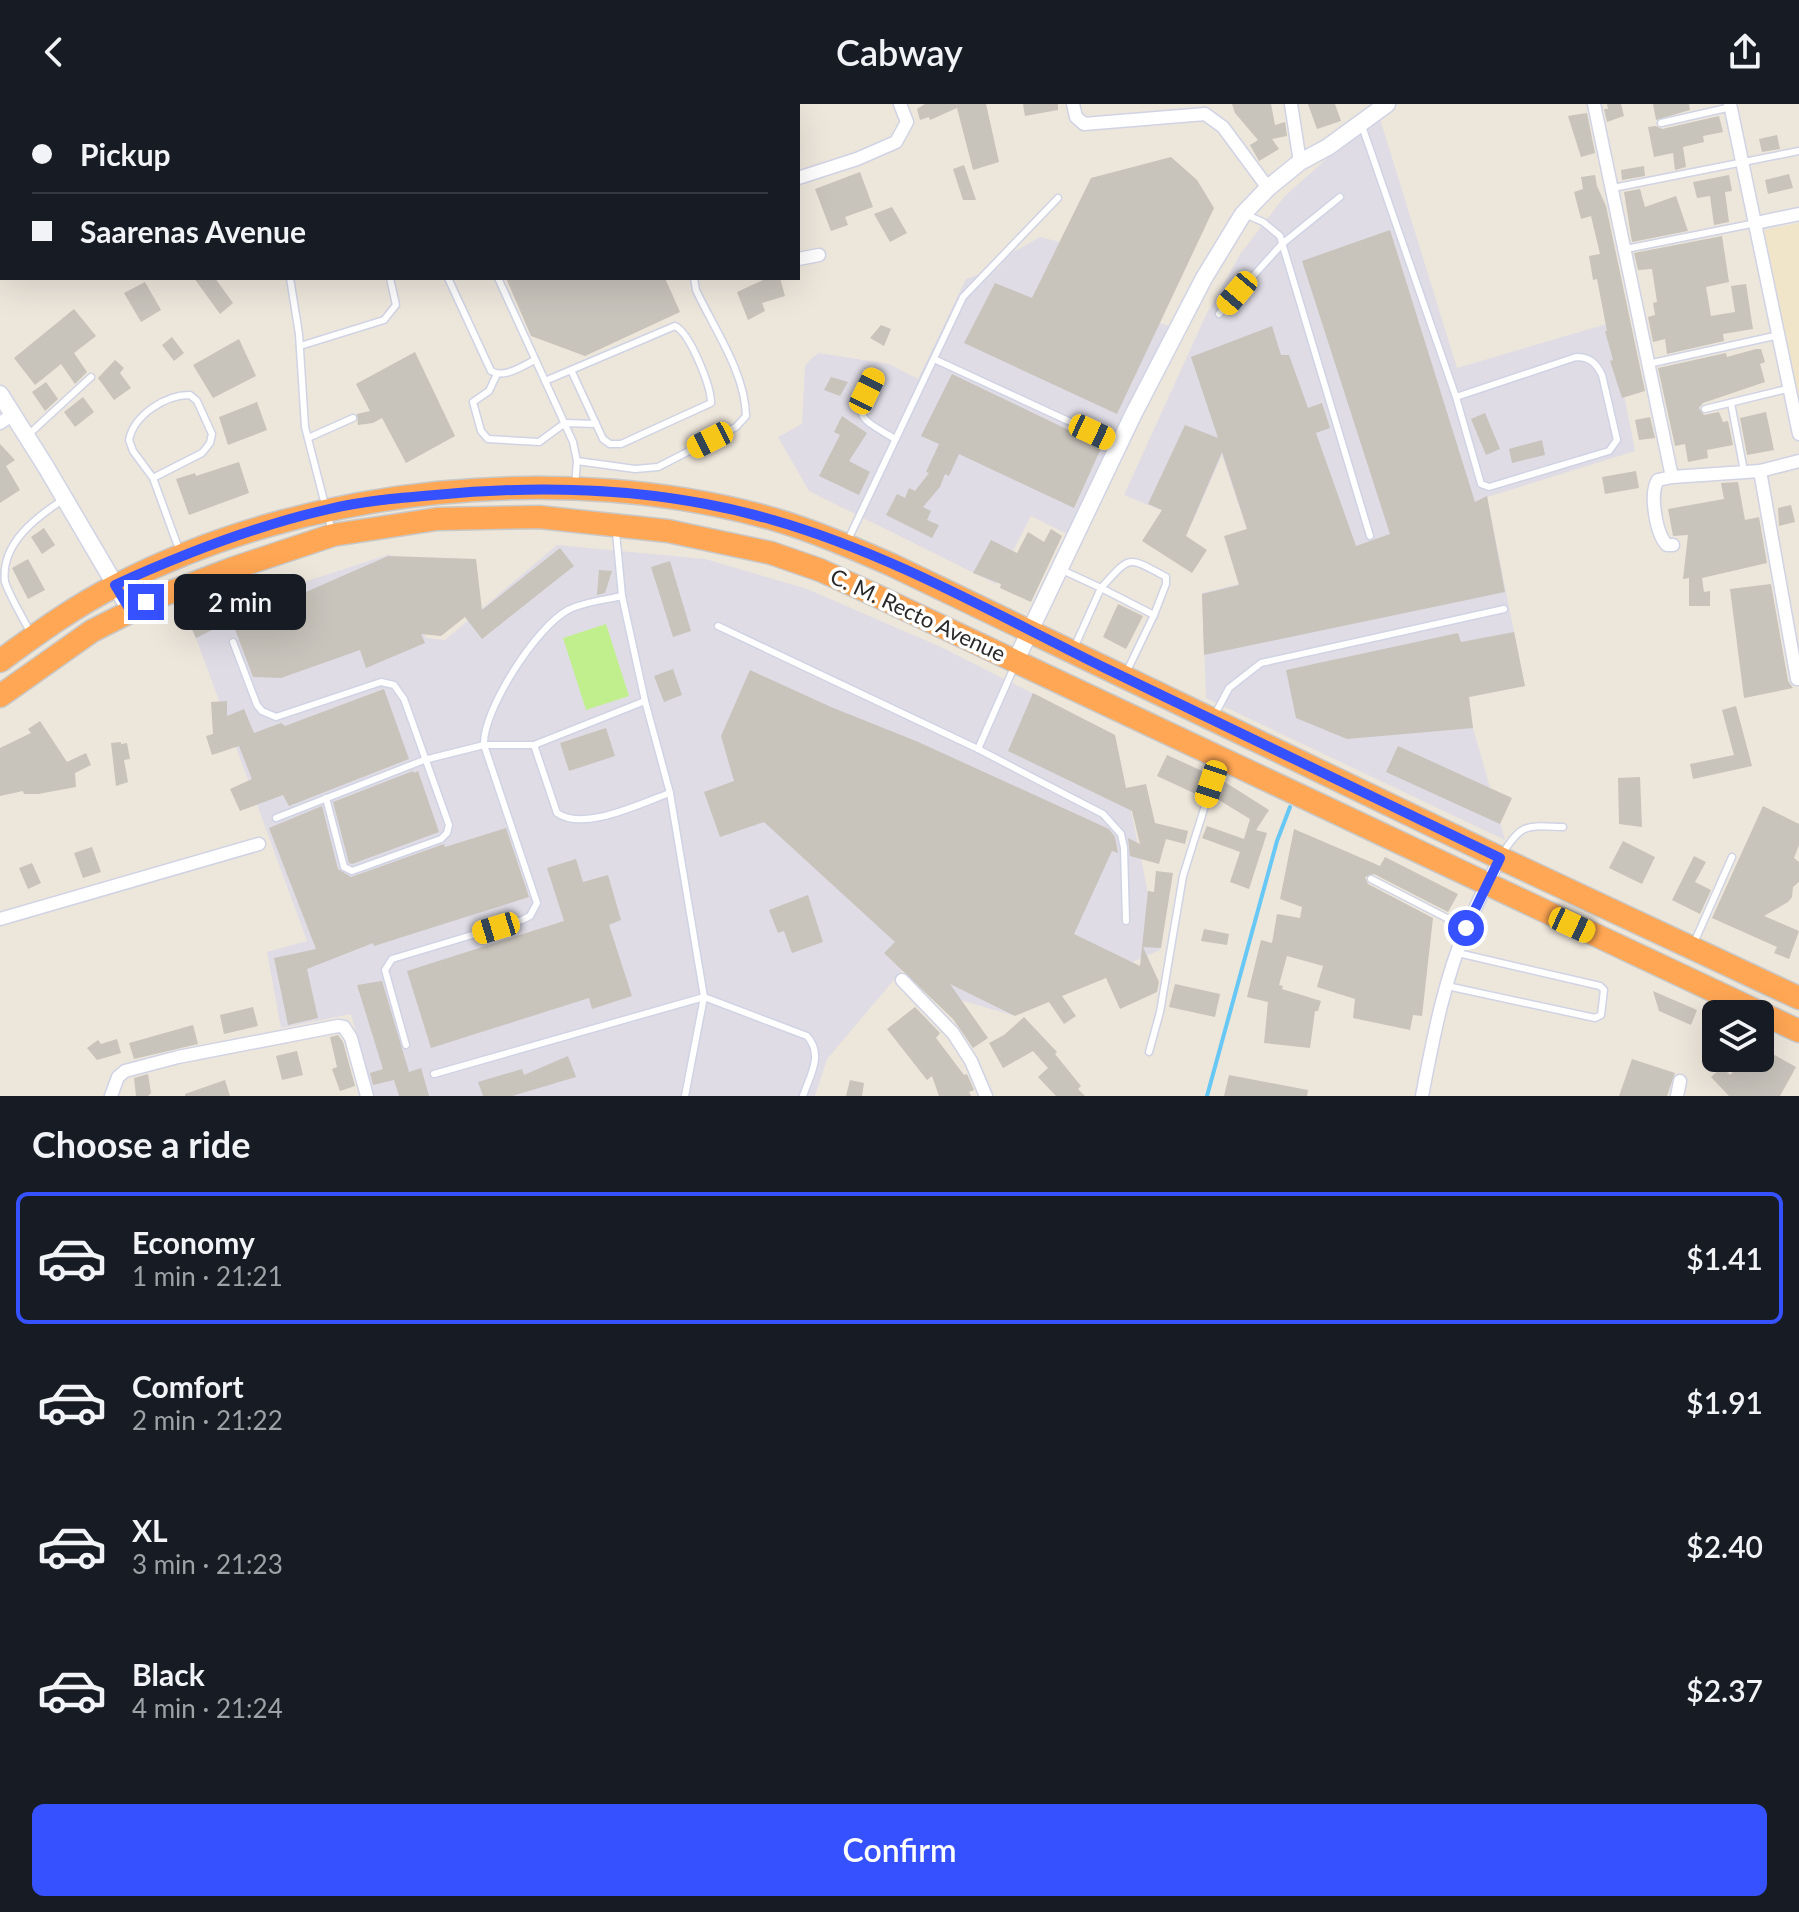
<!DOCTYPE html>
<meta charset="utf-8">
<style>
body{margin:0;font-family:Lato,sans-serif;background:#242831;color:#f1f3f6;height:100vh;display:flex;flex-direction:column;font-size:30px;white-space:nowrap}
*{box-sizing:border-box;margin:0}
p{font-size:26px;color:#9ea1a6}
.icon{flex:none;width:44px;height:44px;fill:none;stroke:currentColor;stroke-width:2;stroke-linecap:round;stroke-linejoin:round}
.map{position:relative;height:992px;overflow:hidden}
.panel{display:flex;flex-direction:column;background:#171b24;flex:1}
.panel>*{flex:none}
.guide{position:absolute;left:0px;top:0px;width:800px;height:176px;box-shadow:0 8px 32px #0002;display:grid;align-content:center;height:176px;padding:0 32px;background:#171b24}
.buttons{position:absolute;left:1702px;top:896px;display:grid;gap:16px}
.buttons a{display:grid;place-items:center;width:72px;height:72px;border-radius:12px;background:#171b24;box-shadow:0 8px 32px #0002;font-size:40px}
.end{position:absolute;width:36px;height:36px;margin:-18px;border:10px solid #3651ff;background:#fff;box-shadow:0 0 0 4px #fff}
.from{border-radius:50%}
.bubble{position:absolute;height:56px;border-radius:12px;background:#171b24;box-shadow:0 8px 32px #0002;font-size:26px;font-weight:600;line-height:56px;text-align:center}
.car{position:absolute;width:24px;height:48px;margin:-24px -12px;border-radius:10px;box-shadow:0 0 6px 2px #0007;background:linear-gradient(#f5c518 24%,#345 0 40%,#f5c518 0 76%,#345 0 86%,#f5c518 0)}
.guide b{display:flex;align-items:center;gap:28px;height:76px;font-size:30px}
.guide b+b{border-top:2px solid #363941}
.guide i{width:20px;height:20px;background:#f1f3f6}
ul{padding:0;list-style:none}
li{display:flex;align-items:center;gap:24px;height:132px;margin:0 16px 12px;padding:0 16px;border:4px solid transparent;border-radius:12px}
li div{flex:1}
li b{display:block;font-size:30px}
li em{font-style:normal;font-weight:600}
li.current{border-color:#3651ff}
li>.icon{width:72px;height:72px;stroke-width:1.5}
h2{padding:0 32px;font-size:36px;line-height:96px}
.primary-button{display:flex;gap:16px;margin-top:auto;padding:16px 32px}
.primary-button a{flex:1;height:92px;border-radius:12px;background:#3651ff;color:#fff;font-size:32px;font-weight:600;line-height:92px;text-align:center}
header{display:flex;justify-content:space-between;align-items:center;height:104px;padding:0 32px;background:#171b24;font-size:36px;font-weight:600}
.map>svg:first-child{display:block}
.industrial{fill:#dfdce5}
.education{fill:#f0e5c9}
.pitch{fill:#c1ef8e}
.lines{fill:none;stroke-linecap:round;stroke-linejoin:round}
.stream{stroke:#67c8f6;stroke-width:4}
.building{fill:#c8c3bb}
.lane-casing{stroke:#d0d3e4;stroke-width:9}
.street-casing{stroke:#d0d3e4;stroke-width:15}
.secondary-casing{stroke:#d0d3e4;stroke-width:19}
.highway-casing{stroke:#c8c8c8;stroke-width:25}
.lane{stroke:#fff;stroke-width:6}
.street{stroke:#fff;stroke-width:12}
.secondary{stroke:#fff;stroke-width:16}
.highway{stroke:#ffa754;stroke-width:22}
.route{stroke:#3651ff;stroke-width:10}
.labels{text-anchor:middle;stroke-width:7;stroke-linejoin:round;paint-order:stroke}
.street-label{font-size:22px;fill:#2a2a2a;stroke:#fff}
</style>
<header><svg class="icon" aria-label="back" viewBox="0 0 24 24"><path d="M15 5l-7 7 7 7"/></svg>Cabway<svg class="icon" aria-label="share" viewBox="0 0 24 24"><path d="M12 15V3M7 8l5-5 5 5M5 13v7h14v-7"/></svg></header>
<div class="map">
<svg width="1799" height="992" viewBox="0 0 1799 992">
<rect width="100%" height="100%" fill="#ede6db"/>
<g class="industrial">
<path d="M1380,15L1457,264L1610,219L1635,347L1487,393L1525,582L1469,593L1473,624L1505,736L1206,594L1202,489L1263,474L1222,351L1192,419L1124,391L1206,211L1241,149L1285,92L1324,57Z"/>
<path d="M1040,133L1068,140L1141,212L1177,225L1077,435L1031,412L996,480L809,387L778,333L802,320L805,262L812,254L819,249L889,260L918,275L966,175L999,164L1006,152Z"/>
<path d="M557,441L705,455L807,485L943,544L1115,631L1160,846L1012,911L950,893L910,857L827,955L815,992H374L351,910L281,924L267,848L307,837L188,512L274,488L390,450L426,534L445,536Z"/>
</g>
<path class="education" d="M1799,119V301L1757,128Z"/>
<path class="pitch" d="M606,520L629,592L586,606L563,534Z"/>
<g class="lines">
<path class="stream" d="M1207,992L1277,737L1290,703"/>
</g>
<g class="building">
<path d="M925,0H986L999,58L973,66L957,4L930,16L929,13L920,16L917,5Z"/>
<path d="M1023,0H1058V6L1025,12Z"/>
<path d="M1232,0H1271L1275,21L1285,18L1287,32L1272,35L1279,45L1259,57L1250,41L1258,36L1235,9Z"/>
<path d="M1308,0H1335L1341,17L1317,25Z"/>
<path d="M1607,0H1621L1624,12L1607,18L1604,5H1608Z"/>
<path d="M1653,0H1689L1690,6L1656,16Z"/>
<path d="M1587,9L1595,49L1581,53L1568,12Z"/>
<path d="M1719,12L1723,28L1703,32L1704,38L1683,43L1686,63L1675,66L1673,49L1654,53L1648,23L1656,22L1662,25Z"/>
<path d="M1777,31L1780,45L1762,48L1759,35Z"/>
<path d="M1171,53L1197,76L1214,104L1117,310L964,239L995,179L1032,194L1091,74Z"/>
<path d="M964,61L976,96H963L953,65Z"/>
<path d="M1644,62L1645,72L1622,76L1621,66Z"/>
<path d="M860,68L873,103L845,113L848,121L831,127L815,85Z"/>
<path d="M1789,70L1793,84L1768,90L1765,76Z"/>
<path d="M1595,71L1597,82L1606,102L1645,287L1622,294L1610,257L1613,256L1605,227H1607L1597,175L1593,176L1589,152L1600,150L1591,112L1581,115L1574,88L1583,85L1581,73Z"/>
<path d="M1729,71L1732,87L1725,88L1729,118L1714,121L1710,92L1697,94L1693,78Z"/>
<path d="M1640,85L1645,103L1676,92L1688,127L1632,138L1624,88Z"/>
<path d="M892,103L907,129L890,138L874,110Z"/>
<path d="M1390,126L1475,398L1487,392L1505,488L1204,551L1202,490L1239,481L1224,432L1247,425L1222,348L1186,432L1207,446L1192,469L1142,437L1162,406L1148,400L1185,321L1218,334L1191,253L1272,222L1281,251H1289L1308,304L1322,299L1330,324L1316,329L1356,442L1390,430L1302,157Z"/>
<path d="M1722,132L1729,178L1706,183L1711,212L1735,208L1731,182L1746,180L1753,225L1723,230L1724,237L1667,250L1665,235L1653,238L1648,213L1655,211L1653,199L1657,198L1652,165L1638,166L1634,149Z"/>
<path d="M194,174H215L233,199L220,210Z"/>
<path d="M506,174H665L680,208L585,252L531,232Z"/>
<path d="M767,174H780L785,192L762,199L765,207L748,216L737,188Z"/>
<path d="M145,178L161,206L141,218L124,189Z"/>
<path d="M74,205L96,232L74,249L87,268L75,280L61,260L35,281L14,254Z"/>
<path d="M881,221L891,225L884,242L870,234Z"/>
<path d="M172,233L184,249L174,257L162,241Z"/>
<path d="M239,235L256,272L213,294L193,261Z"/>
<path d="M1756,245H1761L1765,258L1760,260L1765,278L1703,299L1699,304L1704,311L1719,308L1723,318L1728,317L1733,341L1707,346L1708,354L1688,358L1685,340L1675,342L1658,264L1726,249L1727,253Z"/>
<path d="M415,248L455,332L406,359L382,314L373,319L358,321L357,310L370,307L356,280Z"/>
<path d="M115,256L124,264L120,269L131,284L114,296L98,274Z"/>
<path d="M952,270L1102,342L1074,404L959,350L949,372L945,370L940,383L923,403L931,407L927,416L939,421L932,434L886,411L897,390L905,394L909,384L915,387L929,369L926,368L939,340L921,332Z"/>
<path d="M831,273L848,278L840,292L824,286Z"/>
<path d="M46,278L58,295L45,307L32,288Z"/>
<path d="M83,293L94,308L75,323L64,308Z"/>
<path d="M257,298L267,326L228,341L219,313Z"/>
<path d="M1766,308L1774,346L1747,351L1740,314Z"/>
<path d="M1485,309L1500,345L1486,351L1471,315Z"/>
<path d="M842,312L867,329L849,357L870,368L859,391L819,372L840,331L834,328Z"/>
<path d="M1650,313L1655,334L1639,336L1635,316Z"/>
<path d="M1542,336L1545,351L1512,359L1509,345Z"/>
<path d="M0,340L15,356L6,362L20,386L0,399Z"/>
<path d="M239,358L249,389L189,411L176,375L195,369L196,372Z"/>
<path d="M1636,367L1639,384L1605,390L1602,373Z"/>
<path d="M1738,378L1745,416L1759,413L1767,459L1702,474L1704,488L1710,487V502H1689V474L1683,475L1688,431L1673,432L1668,405L1724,395L1721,379Z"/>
<path d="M1791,401L1795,418L1779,422L1778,404Z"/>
<path d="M44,424L55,441L42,450L31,433Z"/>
<path d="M1051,425L1062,432L1031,498L1000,484L1001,480L973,469L991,436L1017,449L1028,428L1044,438Z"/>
<path d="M560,444L574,462L482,535L465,513L441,532L421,530L425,539L366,564L360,546L281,574L253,573L233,520L388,452L476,455L482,506Z"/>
<path d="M28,455L45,486L28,495L12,464Z"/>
<path d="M670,457L691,527L673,533L651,463Z"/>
<path d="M599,466L612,467L605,489L597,491Z"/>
<path d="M1771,480L1788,577L1793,584L1744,594L1730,485Z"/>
<path d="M1118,500L1143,512L1126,545L1103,533Z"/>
<path d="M209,509L216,524L196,534L189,519Z"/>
<path d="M1514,528L1525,582L1469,593L1473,624L1347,635L1296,614L1286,566L1458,529L1461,538Z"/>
<path d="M673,565L682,591L664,598L654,572Z"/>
<path d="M750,566L831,603L916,637L1109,725L1115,733L1118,749L1112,747L1074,830L1140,862L1148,787L1154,788L1156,767L1173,769L1161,844L1143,843L1159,878L1157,888L1120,905L1106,874L1062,892L1076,912L1064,920L1049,898L1015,912L950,880L988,934L973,944L953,915L884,849L895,838L764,718L720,733L704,688L734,677L721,632Z"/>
<path d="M384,585L409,655L289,702L283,691L240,707L230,685L252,675L239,642L212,651L206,632L213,630L211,598L227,597V612L244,605L254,629L281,619L285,622Z"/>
<path d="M1033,589L1115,631L1126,684L1146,680L1155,719L1188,727L1185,740L1166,735L1159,760L1130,752L1128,734L1140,740L1132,707L1008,647Z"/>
<path d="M1736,602L1752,662L1693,675L1690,660L1734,651L1722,606Z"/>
<path d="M40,617L67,658L86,649L91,661L75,669L76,683L38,690H24L23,687L0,692V644L31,629L28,625Z"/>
<path d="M606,624L615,652L569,667L560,639Z"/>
<path d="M121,638V640L127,639L130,655L124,656L128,678L116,682L111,639Z"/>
<path d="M1398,642L1512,694L1500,720L1386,668Z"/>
<path d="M1167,651L1209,670L1204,686L1201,684L1198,691L1157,672Z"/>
<path d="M413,667L414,669L418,667L439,728L352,760L349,759L333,698Z"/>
<path d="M1640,673L1642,723L1619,720L1618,674Z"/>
<path d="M1220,675L1269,706L1256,726L1267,729L1249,785L1230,778L1240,748L1202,734L1207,722L1244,735L1250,715L1214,693Z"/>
<path d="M322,702L338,765L351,773L444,740L445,743L506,724L529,793L374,842L373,839L307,865L318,914L288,921L274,854L316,845L269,724Z"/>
<path d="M1763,702L1799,720V741L1794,754L1799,758V778L1793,783L1792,793L1788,798L1764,812L1799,827L1789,855L1774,849L1777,843L1712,814Z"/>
<path d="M1294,725L1380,762L1385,753L1458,790L1448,808L1374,770L1365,773L1368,780L1433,814L1422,912L1413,911L1410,926L1353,914L1355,895L1317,883L1323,862L1287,852L1279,881L1283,882L1282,885L1321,897L1318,907H1315L1310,944L1264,939L1268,898L1247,893L1261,836L1272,839L1277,810L1300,814L1302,803L1280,795Z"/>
<path d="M1623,737L1655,753L1642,780L1609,764Z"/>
<path d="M92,743L101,768L83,774L74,749Z"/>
<path d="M1694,752L1706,758L1695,778L1711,786L1700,810L1672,796Z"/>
<path d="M576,755L583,778L608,771L621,816L609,821L632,892L592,905L589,894L431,944L407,867L564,817L547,764Z"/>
<path d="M32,759L41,779L28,785L19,764Z"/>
<path d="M808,791L823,838L792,849L784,827L778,829L769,806Z"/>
<path d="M1204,825L1229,830L1227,841L1201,837Z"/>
<path d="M382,877L409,968L421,964L429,992H399L394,976L373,981L370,969L383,965L357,881Z"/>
<path d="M1175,880L1220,890L1215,913L1169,903Z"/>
<path d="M1653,887L1697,906L1691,921L1659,907Z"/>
<path d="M253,903L258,922L224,930L220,911Z"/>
<path d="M915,903L940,929L936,934L964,971L967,970L974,986L969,988L971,992H939L932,972L927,976L887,925Z"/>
<path d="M1024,913L1057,948L1055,950L1081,982L1078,985L1085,992H1056L1038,973L1048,964L1033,947L1003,964L989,939L1004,931Z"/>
<path d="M193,921L198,940L134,955L129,939Z"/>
<path d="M338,931L343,938L355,982L340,987L332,965L337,963L330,933Z"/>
<path d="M117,935L121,949L97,956L87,944L98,936L101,940Z"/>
<path d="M1760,943L1796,963L1780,992H1729L1711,973L1722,963L1730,971L1747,954H1760Z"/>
<path d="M297,947L303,971L282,976L276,952Z"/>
<path d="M568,952L576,973L512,992H483L478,978L522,965L524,971Z"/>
<path d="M1632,955L1675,969L1667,992H1619Z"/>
<path d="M148,970L151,989L148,992H136L134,974Z"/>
<path d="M1229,971L1308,986L1307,992H1224Z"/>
<path d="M225,976L230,992H185V990Z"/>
<path d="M850,976L864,979L862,992H846Z"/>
</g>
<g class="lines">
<g class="lane-casing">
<g id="lane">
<path d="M420,0L421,2"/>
<path d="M657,0V2"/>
<path d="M233,1L234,2"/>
<path d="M381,2L386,0"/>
<path d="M1661,19L1731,3"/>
<path d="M1362,22L1456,293L1481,380L1489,383L1609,347L1617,336L1602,271C1596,259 1590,253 1576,253L1456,293"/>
<path d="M1613,84L1799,47"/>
<path d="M1247,111L1263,118L1280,132L1370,432"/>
<path d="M1626,145L1756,119"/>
<path d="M290,174L299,230L305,323L332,428"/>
<path d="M448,174L491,267C504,275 522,262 535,256"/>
<path d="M498,174L573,338L577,357L575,382"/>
<path d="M1219,210L1282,140L1340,93"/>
<path d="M300,242L384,216L396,201L390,174"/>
<path d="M934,255L1116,339"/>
<path d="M1648,260L1779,231"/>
<path d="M497,270L489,287L473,298L481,327L488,335L539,338L565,319L596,320"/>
<path d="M875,271C854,314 855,311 895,335"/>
<path d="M545,277L675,222C690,229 711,282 711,299L621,340H610L603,335L571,266"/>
<path d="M1731,299L1744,367"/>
<path d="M1705,305L1791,284"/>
<path d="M27,332L91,273"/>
<path d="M308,334L353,314"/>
<path d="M577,357L635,365L658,363L736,323L746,312C745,268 714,225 696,186L694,174"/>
<path d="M153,374L202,349L210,339L212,330L197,297L190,291C165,291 134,311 129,336L133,347L153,374L180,448"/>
<path d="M616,428L622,492L645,597L670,689L704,893L685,992"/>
<path d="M847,438L963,193L1058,94"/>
<path d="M1062,466L1101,484C1131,451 1127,452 1166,473V480L1154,511"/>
<path d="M718,522L978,645L1103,710L1121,730L1124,744L1126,817"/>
<path d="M30,528C22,512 11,495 5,478C0,439 38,412 64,395"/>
<path d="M233,538L257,601L262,607L276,613L381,578L394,581L404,595L449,721L447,729L441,735L352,767L344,763L326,694"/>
<path d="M1074,544L1101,484L1154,511L1127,567"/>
<path d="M1214,612L1229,584L1261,559L1504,505"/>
<path d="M534,641L645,597"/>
<path d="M978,645L1015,561"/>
<path d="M276,714L424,656L484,641H534L557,709C584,728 641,699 670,689"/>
<path d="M1503,749C1522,718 1528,722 1563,723"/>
<path d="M1371,775L1466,824"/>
<path d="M1693,841L1732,753"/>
<path d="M1447,882L1595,914L1601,911L1604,886L1600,882L1458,849"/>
<path d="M406,941L385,866L392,855L522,816L530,812L537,799L484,641C482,607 537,522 568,506C583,498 605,496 622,492"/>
<path d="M1149,948L1160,908L1183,772L1219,657"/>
<path d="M434,970L704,893L807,932C824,951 810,971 803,992"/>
</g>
</g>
<g class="street-casing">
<g id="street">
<path d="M702,0V2"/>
<path d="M1073,0L1076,13L1084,20L1205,10L1223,23L1268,84"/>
<path d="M1291,0L1300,58"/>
<path d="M1594,0L1672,373"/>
<path d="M1730,0L1799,330"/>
<path d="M798,74L857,55L896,38L907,18L900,0"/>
<path d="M1756,119L1799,110"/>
<path d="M798,155L819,151"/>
<path d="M0,319L13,310"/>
<path d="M1760,367L1797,575"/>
<path d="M1673,441H1667C1656,430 1649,389 1658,376L1672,373L1760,367L1799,357"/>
<path d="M0,815L259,740"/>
<path d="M902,876L953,929L971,957L986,992"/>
<path d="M111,992L118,973L125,967L178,953L338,922L344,923L351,934L367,992"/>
<path d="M1422,992C1433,935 1444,876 1467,822C1477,799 1489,777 1500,754"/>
<path d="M1677,992L1680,977"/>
</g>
</g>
<g class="secondary-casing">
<g id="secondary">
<path d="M0,290L46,363L130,506"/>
<path d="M1016,556L1133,311L1204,174L1243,110L1268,84L1300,58L1328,43L1387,0"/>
</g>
</g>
<g class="highway-casing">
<g id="highway">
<path d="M0,557C37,530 75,502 117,481C308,382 566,356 773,415C814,427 853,444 892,461L1500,754L1799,894"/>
<path d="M0,592L92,527L163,491L234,464L333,431L437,415L539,413L668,427L771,449L820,466L877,492L1799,927"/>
</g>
</g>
<use href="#lane" class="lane"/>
<use href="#street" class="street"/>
<use href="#secondary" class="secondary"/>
<use href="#highway" class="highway"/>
</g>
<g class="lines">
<path class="route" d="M146,498L130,506L115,481C183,450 252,423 325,406C361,397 398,394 435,391C548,380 663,384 773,416C889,449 997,511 1105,564C1236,628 1368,691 1500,754L1466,824"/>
</g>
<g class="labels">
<g class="street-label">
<text transform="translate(918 511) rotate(25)" y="8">C. M. Recto Avenue</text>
</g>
</g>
</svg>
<div class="buttons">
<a><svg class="icon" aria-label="layers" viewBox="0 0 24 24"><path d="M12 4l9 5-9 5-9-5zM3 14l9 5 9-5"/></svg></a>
</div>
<i class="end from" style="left:1466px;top:824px"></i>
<i class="end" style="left:146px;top:498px"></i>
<div class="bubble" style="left:174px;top:470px;width:132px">2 min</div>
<i class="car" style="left:1237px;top:189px;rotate:220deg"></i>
<i class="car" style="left:867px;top:287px;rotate:26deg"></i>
<i class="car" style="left:1092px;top:328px;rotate:115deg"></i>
<i class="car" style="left:710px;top:336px;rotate:243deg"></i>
<i class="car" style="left:1211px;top:680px;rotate:198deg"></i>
<i class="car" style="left:1572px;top:821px;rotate:115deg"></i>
<i class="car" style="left:496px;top:824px;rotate:253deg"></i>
<div class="guide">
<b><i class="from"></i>Pickup</b>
<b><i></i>Saarenas Avenue</b>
</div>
</div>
<section class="panel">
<h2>Choose a ride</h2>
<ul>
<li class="current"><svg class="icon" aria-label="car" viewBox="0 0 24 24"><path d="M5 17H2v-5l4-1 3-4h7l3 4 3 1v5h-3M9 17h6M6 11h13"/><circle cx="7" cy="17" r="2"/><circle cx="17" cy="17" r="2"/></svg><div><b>Economy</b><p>1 min · 21:21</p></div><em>$1.41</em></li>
<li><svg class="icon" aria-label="car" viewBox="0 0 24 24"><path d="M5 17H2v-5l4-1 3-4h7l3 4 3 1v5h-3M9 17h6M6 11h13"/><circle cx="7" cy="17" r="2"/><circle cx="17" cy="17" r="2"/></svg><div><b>Comfort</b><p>2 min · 21:22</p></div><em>$1.91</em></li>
<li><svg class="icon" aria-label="car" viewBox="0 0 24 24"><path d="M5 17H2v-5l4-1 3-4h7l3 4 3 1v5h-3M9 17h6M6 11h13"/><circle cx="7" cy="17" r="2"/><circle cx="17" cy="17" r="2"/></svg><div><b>XL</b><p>3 min · 21:23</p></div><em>$2.40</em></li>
<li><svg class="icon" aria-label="car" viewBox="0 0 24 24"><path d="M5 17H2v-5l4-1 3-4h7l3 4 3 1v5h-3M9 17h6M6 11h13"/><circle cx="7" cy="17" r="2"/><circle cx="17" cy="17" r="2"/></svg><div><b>Black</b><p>4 min · 21:24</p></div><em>$2.37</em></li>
</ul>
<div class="primary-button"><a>Confirm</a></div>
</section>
